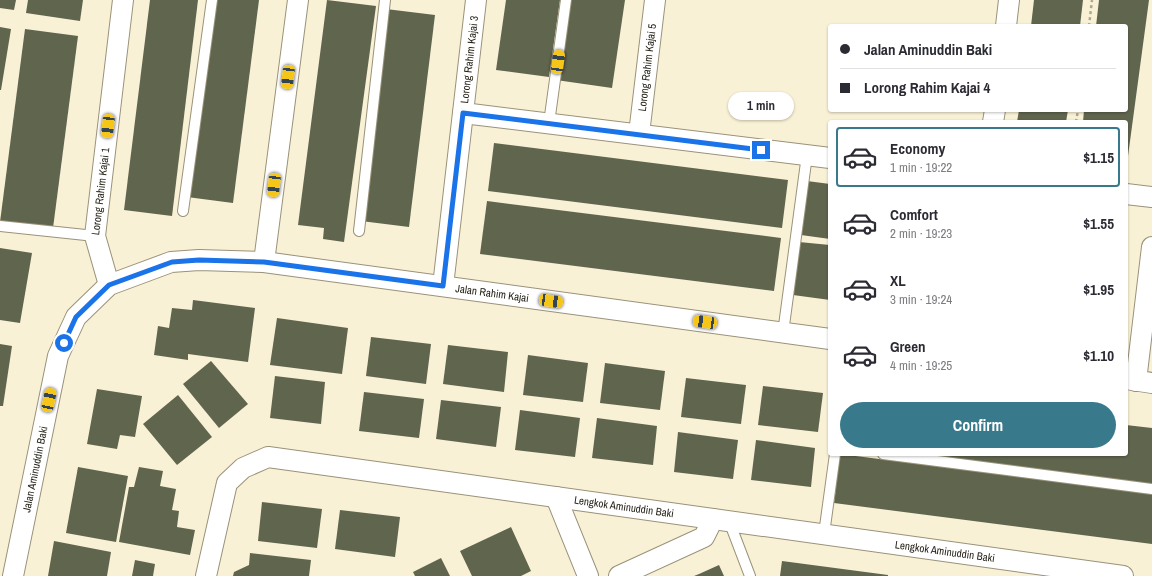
<!DOCTYPE html>
<meta charset="utf-8">
<style>
body{margin:0;font-family:"Archivo Narrow",sans-serif;background:#f7f7f7;color:#2b2b33;height:100vh;display:flex;flex-direction:column;font-size:15px;white-space:nowrap}
*{box-sizing:border-box;margin:0}
p{font-size:13px;color:#7c7c81}
.icon{flex:none;width:22px;height:22px;fill:none;stroke:currentColor;stroke-width:2;stroke-linecap:round;stroke-linejoin:round}
.map{position:relative;flex:1;overflow:hidden}
.panel{position:absolute;left:828px;top:120px;width:300px;height:336px;display:flex;flex-direction:column;background:#fff;border-radius:4px;box-shadow:0 1px 3px #0004}
.panel>*{flex:none}
.banner{position:absolute;left:828px;top:24px;width:300px;height:88px;border-radius:4px;box-shadow:0 1px 3px #0004;display:grid;align-content:center;height:88px;padding:0 12px;background:#fff}
.end{position:absolute;width:18px;height:18px;margin:-9px;border:5px solid #1a73e8;background:#fff;box-shadow:0 0 0 2px #fff}
.from{border-radius:50%}
.bubble{position:absolute;height:28px;border-radius:14px;background:#fff;box-shadow:0 1px 3px #0004;font-size:13px;font-weight:800;line-height:28px;text-align:center}
.car{position:absolute;width:12px;height:24px;margin:-12px -6px;border-radius:5px;box-shadow:0 0 3px 1px #0007;background:linear-gradient(#f5c518 24%,#345 0 40%,#f5c518 0 76%,#345 0 86%,#f5c518 0)}
.banner b{display:flex;align-items:center;gap:14px;height:38px;font-size:15px}
.banner b+b{border-top:1px solid #e1e1e2}
.banner i{width:10px;height:10px;background:#2b2b33}
ul{padding:7px 0 0;list-style:none}
li{display:flex;align-items:center;gap:12px;height:60px;margin:0 8px 6px;padding:0 4px;border:2px solid transparent;border-radius:4px}
li div{flex:1}
li b{display:block;font-size:15px}
li em{font-style:normal;font-weight:800}
li.current{border-color:#387a8b}
li>.icon{width:36px;height:36px;stroke-width:1.5}
.primary-button{display:flex;gap:8px;margin-top:auto;padding:8px 12px}
.primary-button a{flex:1;height:46px;border-radius:24px;background:#387a8b;color:#fff;font-size:16px;font-weight:800;line-height:46px;text-align:center}
.map>svg:first-child{display:block}
.building{fill:#60654e}
.lines{fill:none;stroke-linecap:round;stroke-linejoin:round}
.service-casing{stroke:#999279;stroke-width:12}
.minor-casing{stroke:#999279;stroke-width:22}
.path{stroke:#aea893;stroke-width:2.5;stroke-dasharray:3 3;stroke-linecap:butt}
.service{stroke:#fff;stroke-width:10}
.minor{stroke:#fff;stroke-width:20}
.route{stroke:#1a73e8;stroke-width:5}
.labels{text-anchor:middle;stroke-width:4;stroke-linejoin:round;paint-order:stroke}
.street-label{font-size:11px;fill:#27241a;stroke:#f9f1d6}
</style>
<div class="map">
<svg width="1152" height="576" viewBox="0 0 1152 576">
<rect width="100%" height="100%" fill="#f9f1d6"/>
<g class="building">
<path d="M0,0H16L14,10L0,8Z"/>
<path d="M28,0H83L80,21L26,13Z"/>
<path d="M150,0H198L172,216L124,210Z"/>
<path d="M213,0H259L233,203L187,197Z"/>
<path d="M327,0L376,6L344,242L323,239L324,228L298,225Z"/>
<path d="M506,0H560L549,77L496,70Z"/>
<path d="M568,0H625L612,88L556,80Z"/>
<path d="M1034,0H1083L1080,26H1031Z"/>
<path d="M1099,0H1149L1128,156H1126V122H1083L1084,110H1126V26H1096Z"/>
<path d="M386,9L435,15L409,227L361,221Z"/>
<path d="M0,27L11,29L1,90H0Z"/>
<path d="M25,29L78,36L53,228L0,222Z"/>
<path d="M1019,110H1068L1066,122H1017Z"/>
<path d="M494,143L788,180L782,228L488,191Z"/>
<path d="M807,181L830,184V239L801,235Z"/>
<path d="M487,201L781,238L774,291L480,254Z"/>
<path d="M799,242L830,245V300L793,295Z"/>
<path d="M0,248L32,253L20,323L0,320Z"/>
<path d="M193,300L255,308L248,362L188,354V360L154,355L158,326L169,328L172,308L192,310Z"/>
<path d="M277,318L348,328L342,374L270,365Z"/>
<path d="M371,337L431,344L426,384L366,376Z"/>
<path d="M0,344L12,346L3,406H0Z"/>
<path d="M448,345L508,352L504,392L443,384Z"/>
<path d="M528,355L588,363L583,402L523,395Z"/>
<path d="M211,361L248,404L219,428L183,384Z"/>
<path d="M605,363L665,371L660,410L600,403Z"/>
<path d="M275,376L325,382L321,424L270,418Z"/>
<path d="M686,378L746,385L741,424L681,417Z"/>
<path d="M763,386L823,393L818,432L758,425Z"/>
<path d="M97,389L142,396L135,437L120,435L117,449L87,444Z"/>
<path d="M364,392L424,399L419,438L359,431Z"/>
<path d="M178,395L212,437L177,465L143,424Z"/>
<path d="M441,400L501,407L496,447L436,439Z"/>
<path d="M520,410L580,418L575,457L515,450Z"/>
<path d="M597,418L657,426L653,465L592,458Z"/>
<path d="M1126,425L1152,428V484L933,455L1126,454Z"/>
<path d="M678,432L738,440L733,479L674,472Z"/>
<path d="M756,440L815,448L811,487L751,480Z"/>
<path d="M840,454L1152,494V544L834,503Z"/>
<path d="M78,467L128,476L116,542L66,533Z"/>
<path d="M139,467L163,471L160,486L176,489L172,510L179,511L177,527L195,530L190,555L119,542L129,487H134Z"/>
<path d="M262,502L322,509L317,548L258,541Z"/>
<path d="M340,510L400,517L395,557L335,549Z"/>
<path d="M511,527L531,571L521,576H472L460,551Z"/>
<path d="M54,541L111,552L107,576H48Z"/>
<path d="M250,553L311,560L309,576H233L234,572L249,565Z"/>
<path d="M441,558L450,576H415L413,572Z"/>
<path d="M135,560L155,564L153,576H132Z"/>
<path d="M782,561L888,575V576H780Z"/>
<path d="M719,565L724,576H694L699,574Z"/>
</g>
<g class="lines">
<g class="service-casing">
<g id="service">
<path d="M549,123L566,0"/>
<path d="M183,211L212,0"/>
<path d="M0,226L95,236"/>
<path d="M359,231L385,0"/>
<path d="M783,333L807,155"/>
<path d="M883,454L1152,489"/>
<path d="M729,521L750,576"/>
<path d="M824,534L835,454"/>
</g>
</g>
<g class="minor-casing">
<g id="minor">
<path d="M1006,26L1009,0"/>
<path d="M463,113L830,158"/>
<path d="M993,122L995,110"/>
<path id="s1" d="M639,134L655,0"/>
<path d="M1126,194L1152,197"/>
<path d="M264,262L298,0"/>
<path id="s2" d="M109,285L95,236L123,0"/>
<path id="s3" d="M443,286L476,0"/>
<path d="M1126,379L1152,383"/>
<path d="M1136,381L1152,247"/>
<path d="M556,497L588,576"/>
<path id="s4" d="M13,576L58,356L76,317L109,285L171,262L199,260L264,262L830,339"/>
<path id="s5" d="M206,576L227,483L243,468L268,457L1123,576"/>
<path d="M619,576L704,537L713,519"/>
</g>
</g>
<g class="path">
<path d="M1089,26L1092,0"/>
<path d="M1076,122L1078,110"/>
</g>
<use href="#service" class="service"/>
<use href="#minor" class="minor"/>
</g>
<g class="lines">
<path class="route" d="M64,343L76,317L109,285L172,262L199,260L264,262L443,286L463,113L761,150"/>
</g>
<g class="labels">
<g class="street-label">
<text dy="4" stroke="none"><textPath href="#s3" startOffset="228">Lorong Rahim Kajai 3</textPath></text>
<text dy="4" stroke="none"><textPath href="#s1" startOffset="67">Lorong Rahim Kajai 5</textPath></text>
<text dy="4" stroke="none"><textPath href="#s2" startOffset="96">Lorong Rahim Kajai 1</textPath></text>
<text dy="4" stroke="none"><textPath href="#s4" startOffset="703">Jalan Rahim Kajai</textPath></text>
<text dy="4" stroke="none"><textPath href="#s4" startOffset="109">Jalan Aminuddin Baki</textPath></text>
<text dy="4" stroke="none"><textPath href="#s5" startOffset="504">Lengkok Aminuddin Baki</textPath></text>
<text dy="4" stroke="none"><textPath href="#s5" startOffset="828">Lengkok Aminuddin Baki</textPath></text>
</g>
</g>
</svg>
<i class="end from" style="left:64px;top:343px"></i>
<i class="end" style="left:761px;top:150px"></i>
<div class="bubble" style="left:728px;top:92px;width:66px">1 min</div>
<i class="car" style="left:558px;top:62px;rotate:8deg"></i>
<i class="car" style="left:288px;top:77px;rotate:187deg"></i>
<i class="car" style="left:108px;top:126px;rotate:187deg"></i>
<i class="car" style="left:274px;top:185px;rotate:187deg"></i>
<i class="car" style="left:551px;top:301px;rotate:98deg"></i>
<i class="car" style="left:705px;top:322px;rotate:278deg"></i>
<i class="car" style="left:49px;top:400px;rotate:12deg"></i>
<div class="banner">
<b><i class="from"></i>Jalan Aminuddin Baki</b>
<b><i></i>Lorong Rahim Kajai 4</b>
</div>
<section class="panel">
<ul>
<li class="current"><svg class="icon" aria-label="car" viewBox="0 0 24 24"><path d="M5 17H2v-5l4-1 3-4h7l3 4 3 1v5h-3M9 17h6M6 11h13"/><circle cx="7" cy="17" r="2"/><circle cx="17" cy="17" r="2"/></svg><div><b>Economy</b><p>1 min · 19:22</p></div><em>$1.15</em></li>
<li><svg class="icon" aria-label="car" viewBox="0 0 24 24"><path d="M5 17H2v-5l4-1 3-4h7l3 4 3 1v5h-3M9 17h6M6 11h13"/><circle cx="7" cy="17" r="2"/><circle cx="17" cy="17" r="2"/></svg><div><b>Comfort</b><p>2 min · 19:23</p></div><em>$1.55</em></li>
<li><svg class="icon" aria-label="car" viewBox="0 0 24 24"><path d="M5 17H2v-5l4-1 3-4h7l3 4 3 1v5h-3M9 17h6M6 11h13"/><circle cx="7" cy="17" r="2"/><circle cx="17" cy="17" r="2"/></svg><div><b>XL</b><p>3 min · 19:24</p></div><em>$1.95</em></li>
<li><svg class="icon" aria-label="car" viewBox="0 0 24 24"><path d="M5 17H2v-5l4-1 3-4h7l3 4 3 1v5h-3M9 17h6M6 11h13"/><circle cx="7" cy="17" r="2"/><circle cx="17" cy="17" r="2"/></svg><div><b>Green</b><p>4 min · 19:25</p></div><em>$1.10</em></li>
</ul>
<div class="primary-button"><a>Confirm</a></div>
</section>
</div>
